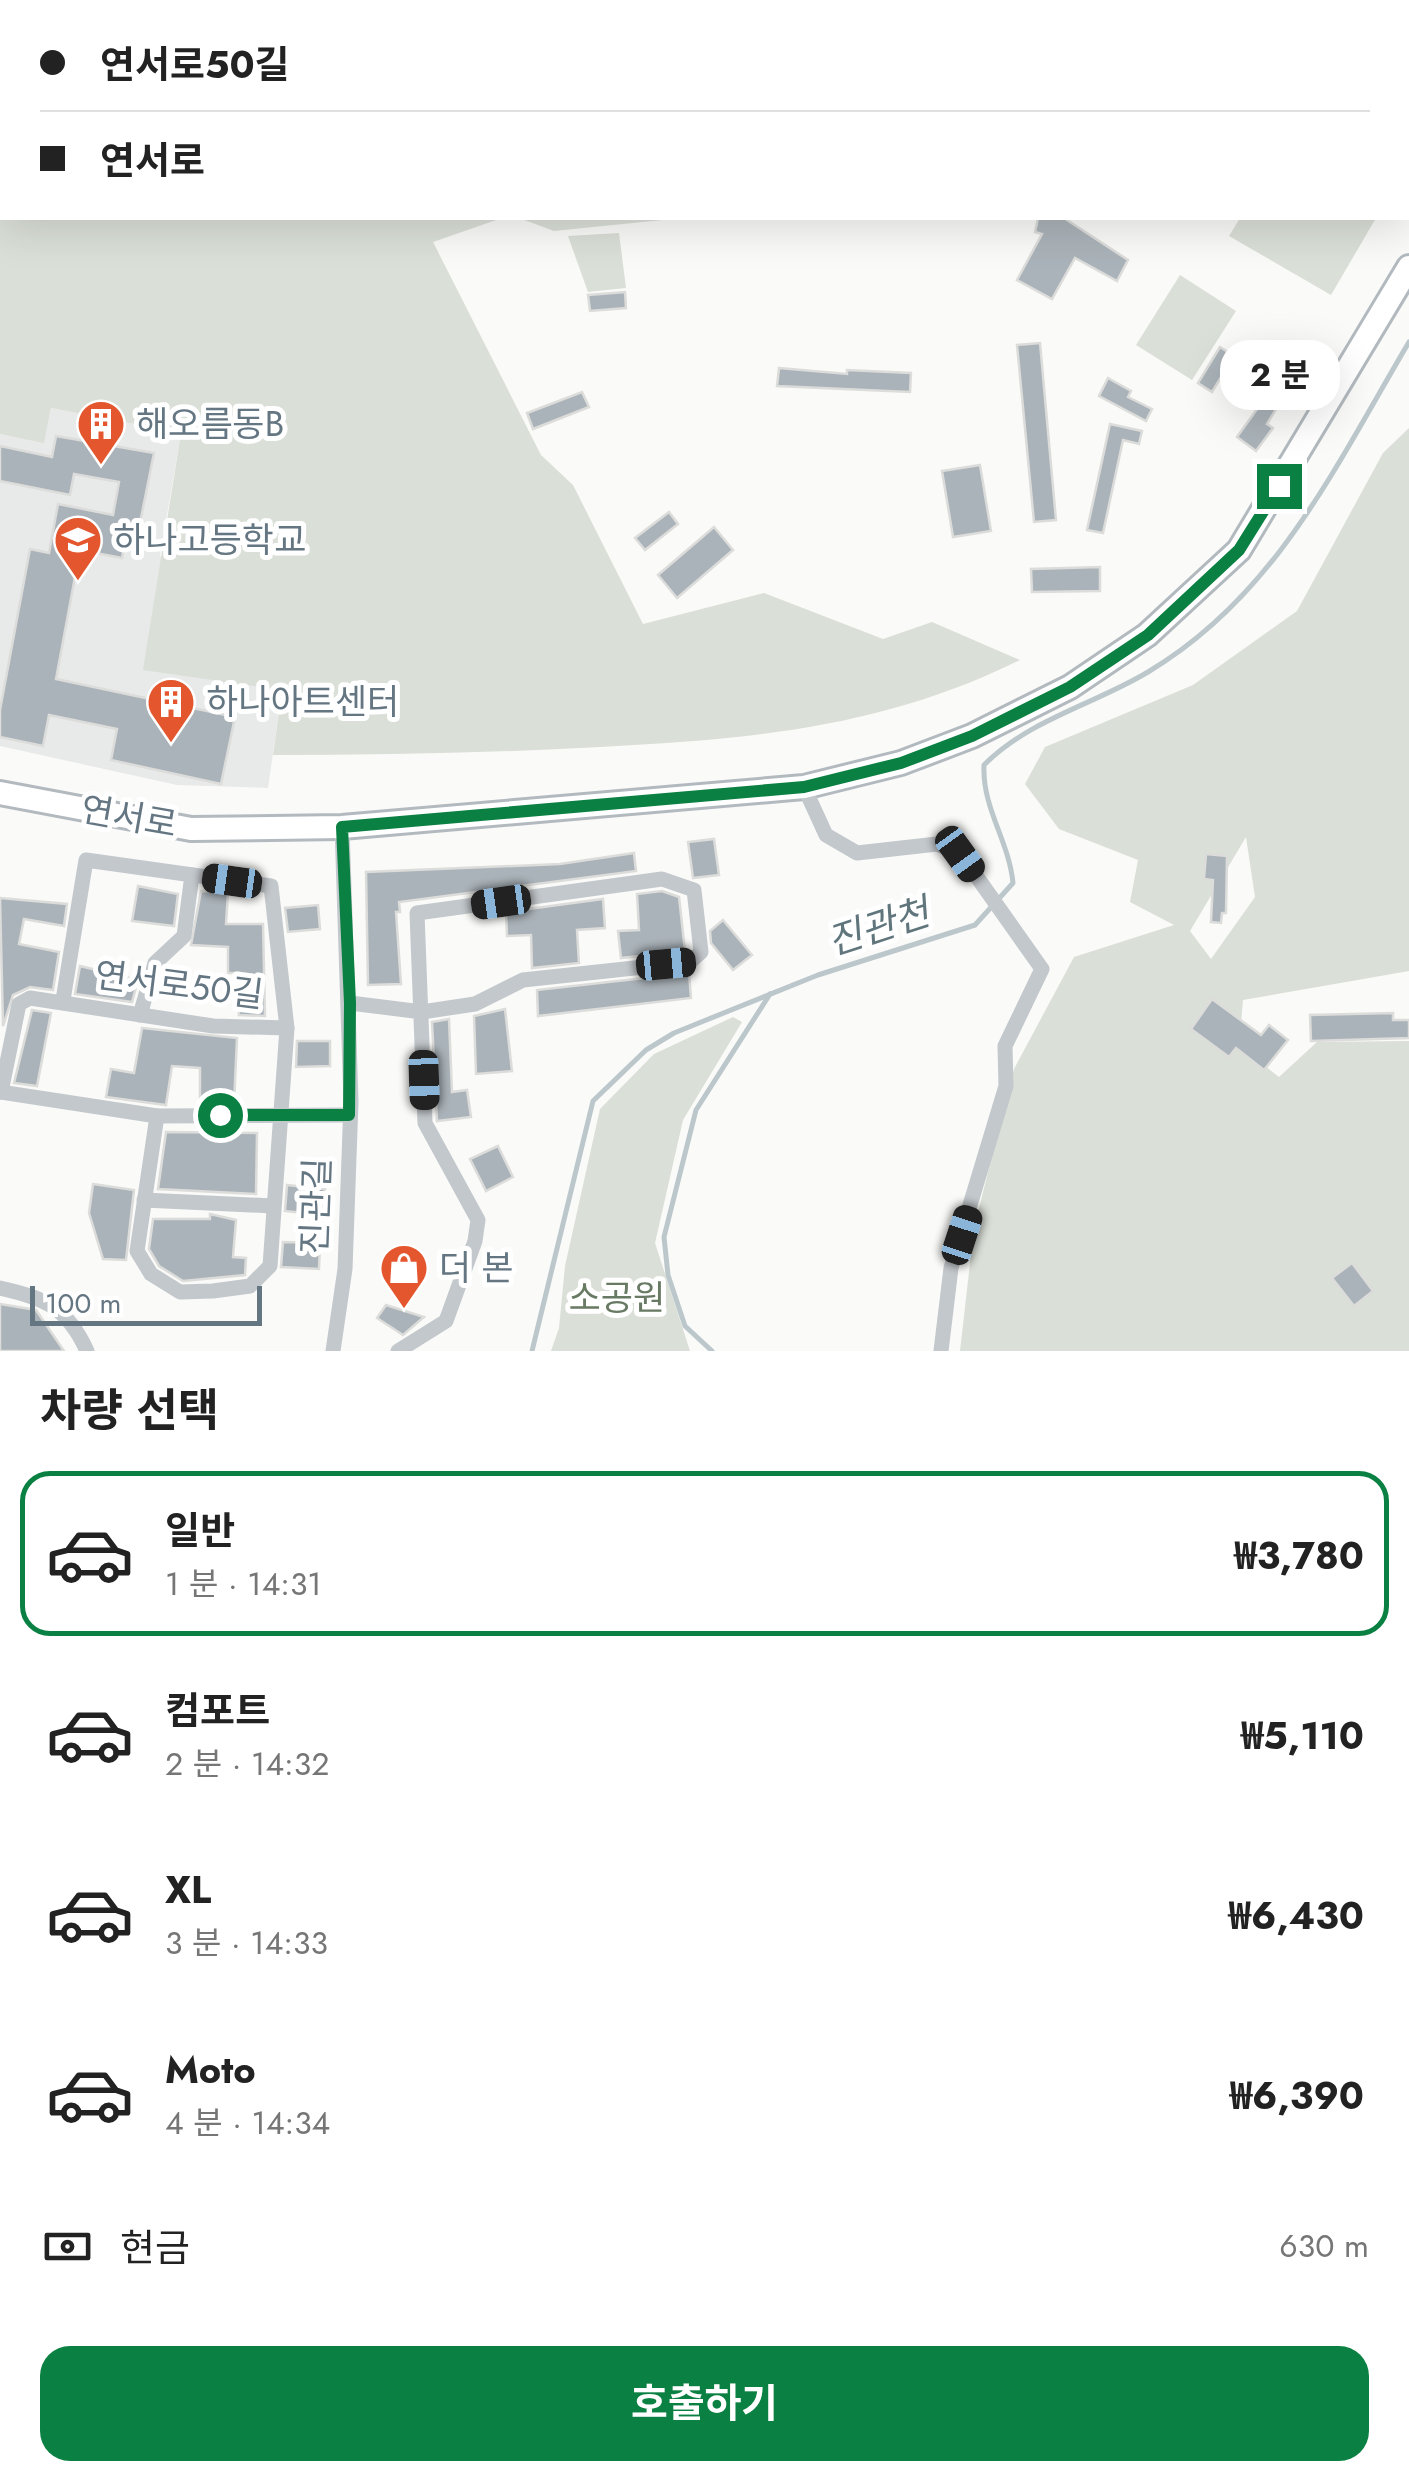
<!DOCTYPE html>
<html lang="ko">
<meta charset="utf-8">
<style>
body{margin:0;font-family:Jost,"Noto Sans KR",sans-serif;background:#f6f6f6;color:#222;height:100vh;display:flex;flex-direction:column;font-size:38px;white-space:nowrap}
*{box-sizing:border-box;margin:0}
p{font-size:32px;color:#767676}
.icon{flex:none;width:55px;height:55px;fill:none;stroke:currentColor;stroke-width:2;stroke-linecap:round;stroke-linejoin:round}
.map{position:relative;height:1351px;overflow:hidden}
.details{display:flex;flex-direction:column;background:#fff;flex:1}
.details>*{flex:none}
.banner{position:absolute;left:0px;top:0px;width:1410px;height:220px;box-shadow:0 10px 40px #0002;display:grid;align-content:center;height:220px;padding:0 40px;background:#fff}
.scale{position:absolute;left:30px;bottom:25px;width:232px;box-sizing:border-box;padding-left:10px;border:5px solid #657683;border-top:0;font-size:28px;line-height:35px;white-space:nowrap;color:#657683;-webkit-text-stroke:8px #fff;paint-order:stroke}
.end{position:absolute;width:45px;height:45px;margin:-22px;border:12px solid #0b8043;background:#fff;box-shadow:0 0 0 5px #fff}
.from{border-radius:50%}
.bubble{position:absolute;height:70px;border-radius:30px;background:#fff;box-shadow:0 10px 40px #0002;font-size:32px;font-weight:700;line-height:70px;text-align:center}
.car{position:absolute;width:30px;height:60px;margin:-30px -15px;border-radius:12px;box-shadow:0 0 8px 2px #0007;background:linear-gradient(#222 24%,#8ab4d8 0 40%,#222 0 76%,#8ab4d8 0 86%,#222 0)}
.banner b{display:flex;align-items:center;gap:35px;height:95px;font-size:38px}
.banner b+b{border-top:2px solid #e0e0e0}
.banner i{width:25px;height:25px;background:#222}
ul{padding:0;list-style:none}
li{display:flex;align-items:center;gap:30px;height:165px;margin:0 20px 15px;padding:0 20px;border:5px solid transparent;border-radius:30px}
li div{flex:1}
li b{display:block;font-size:38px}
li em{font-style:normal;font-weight:700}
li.active{border-color:#0b8043}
li>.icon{width:90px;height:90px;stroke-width:1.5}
h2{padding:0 40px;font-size:45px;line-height:120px}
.pay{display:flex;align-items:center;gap:25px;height:110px;padding:0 40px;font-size:38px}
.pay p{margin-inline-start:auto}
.button{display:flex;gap:20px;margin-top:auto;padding:20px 40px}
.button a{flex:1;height:115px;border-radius:30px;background:#0b8043;color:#fff;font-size:40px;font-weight:700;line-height:115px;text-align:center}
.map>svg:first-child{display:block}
.built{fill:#e8e9e9}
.green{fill:#dadfd7;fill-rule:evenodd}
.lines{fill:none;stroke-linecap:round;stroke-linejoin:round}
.stream{stroke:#bbc7cb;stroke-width:5}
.building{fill:#aab3b9;stroke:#dcdcda;stroke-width:2.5}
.secondary-casing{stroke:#b3babf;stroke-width:28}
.minor{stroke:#c3c8cc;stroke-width:15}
.secondary{stroke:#fff;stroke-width:22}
.route{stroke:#0b8043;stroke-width:12}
.labels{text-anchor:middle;stroke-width:10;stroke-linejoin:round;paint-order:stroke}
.poi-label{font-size:35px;fill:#657683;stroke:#fff;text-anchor:start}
.street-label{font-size:35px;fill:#657683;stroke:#fff}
.park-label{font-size:35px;fill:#687a64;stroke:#fff}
.water-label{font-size:38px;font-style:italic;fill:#60757c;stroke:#fff}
</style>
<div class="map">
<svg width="1409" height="1351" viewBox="0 0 1409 1351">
<rect width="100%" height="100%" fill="#fafaf8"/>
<path class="built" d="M51,408L181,433L160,556L282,690L268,788L177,785L0,746V434L44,442Z"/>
<g class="green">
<path d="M0,0L863,2H2V218H502L433,242L541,455L573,485L643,624L764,593L883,639L932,622L1020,660C882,728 751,739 600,747C491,753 382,755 273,755L282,690L143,670L181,433L51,408L44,443L0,434Z"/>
<path d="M519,218H682L554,231Z"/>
<path d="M1240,218H1376L1331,295L1229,236Z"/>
<path d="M619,233L626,288L588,292L568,236Z"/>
<path d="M1180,275L1236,311L1192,380L1136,345Z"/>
<path d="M1409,428V971L1243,1000L1239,1046L1279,1077L1317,1042L1409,1041V1351H960L974,1228L1014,1069L1074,957L1174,925L1130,902L1138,860L1059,829L1025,784L1045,747L1193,685L1297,611L1383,453ZM1246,837L1255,897L1211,959L1190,931Z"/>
<path d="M733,1017L742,1022L683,1120L655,1243L690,1351H551L559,1328L565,1266L600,1109L654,1054Z"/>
</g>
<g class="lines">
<g class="stream">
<path d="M532,1351L593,1101L646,1050L674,1033L818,975L975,925L1013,883C1009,841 982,808 984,765C1030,719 1093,705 1148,672C1276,596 1336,465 1409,342"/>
<path d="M712,1351L685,1326L668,1275L664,1237L696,1110L770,994"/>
</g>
</g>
<g class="building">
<path d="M1038,218H1064L1128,260L1117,281L1075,258L1052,299L1017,280L1042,234L1035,232Z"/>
<path d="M625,292L626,308L590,311L588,295Z"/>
<path d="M1040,343L1056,520L1034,522L1017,345Z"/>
<path d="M1220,347L1234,356L1212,392L1198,383Z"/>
<path d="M779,368L847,374V370L911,373L910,392L777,386Z"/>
<path d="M1108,378L1131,391L1128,397L1152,409L1146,421L1099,396Z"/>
<path d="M1275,384L1287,391L1267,424L1273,428L1256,451L1237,437Z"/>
<path d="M582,392L589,407L533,429L527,413Z"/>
<path d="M1110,424L1142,431L1139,444L1123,440L1103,533L1087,530Z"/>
<path d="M56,436L154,453L135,548L124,546L122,558L80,550L56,679L235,717L221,784L111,760L117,729L49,715L43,746L0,737V710L30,549L49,553L58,504L113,515L119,482L74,474L70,495L0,481V446L52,457Z"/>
<path d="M980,465L991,531L953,537L942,471Z"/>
<path d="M669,512L678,524L645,550L635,538Z"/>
<path d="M714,527L733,550L677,598L658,575Z"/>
<path d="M1100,567V591L1032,592L1031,569Z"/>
<path d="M714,839L719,875L693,878L688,842Z"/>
<path d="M634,853L636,871L399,902L400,912H396L401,984L368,985L366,872L560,864Z"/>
<path d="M1206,854L1227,856L1226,913H1222L1221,923L1211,922L1213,880L1204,879Z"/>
<path d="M138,886L178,894L174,926L132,921Z"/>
<path d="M201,891L228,892L226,924H263L265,1016L239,1015V973H228V947L191,945Z"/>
<path d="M662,891L679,897L685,951L621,958L618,931L639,930L637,894Z"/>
<path d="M0,898L67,904L64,926L24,919L19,944L59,952L53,990L30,987L13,995L3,1026Z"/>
<path d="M603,899L605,928L577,930L579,963L532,968L531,935L507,936L506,912Z"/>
<path d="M318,905L320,929L288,932L285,908Z"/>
<path d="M723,920L752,955L733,970L711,943L710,931Z"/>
<path d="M80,966L138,980L132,1002L75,994Z"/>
<path d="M689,973L691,998L538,1016L537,990Z"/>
<path d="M1212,999L1261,1035L1269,1025L1288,1040L1264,1070L1236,1048L1229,1057L1191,1029Z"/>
<path d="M505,1009L512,1071L476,1074L474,1016Z"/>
<path d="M32,1010L51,1013L37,1086L14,1083Z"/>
<path d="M1393,1013V1020H1409V1038L1311,1041L1310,1015Z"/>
<path d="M449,1019L452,1092L467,1090L471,1117L437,1121L432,1022Z"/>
<path d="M142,1028L237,1038L234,1104L200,1105V1068L172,1066L166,1105L106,1097L111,1069L134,1073Z"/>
<path d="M297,1041H330V1066L296,1067Z"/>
<path d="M166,1132L257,1133L256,1194L158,1189Z"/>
<path d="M498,1146L513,1177L486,1191L470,1159Z"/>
<path d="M93,1184L134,1190L126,1260L103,1259L89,1213Z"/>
<path d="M287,1185L325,1189L322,1215L285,1211Z"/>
<path d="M210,1214L236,1220L233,1257L246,1258L245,1275L183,1281L159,1266L149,1249L153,1219H210Z"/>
<path d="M283,1242L320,1243L319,1269L281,1267Z"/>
<path d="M1352,1263L1373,1291L1354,1306L1332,1278Z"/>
<path d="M0,1304L36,1310L64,1351H0Z"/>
<path d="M386,1305L424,1317L403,1335L377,1318Z"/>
</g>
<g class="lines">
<g class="secondary-casing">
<path id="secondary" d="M0,793L191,829L342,827L804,787L901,763L972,736L1070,687L1147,635L1239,550L1409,267"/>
</g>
<g class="minor">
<path d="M804,787L826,835L857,853L937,844L960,853L1042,969L1005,1046L1006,1086L951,1268L941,1351"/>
<path d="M63,1000L86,860L271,886L287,1028L270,1266L250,1286L213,1291L180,1292L151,1274L137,1251L157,1116"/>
<path d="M350,1003L422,1012L475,1004L523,980L690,962L701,952L694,890L662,879L417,913L425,1123L478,1220L475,1241L446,1321L398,1351"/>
<path d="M140,1015L155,963L184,936L192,875"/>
<path d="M0,1092L157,1116L349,1115"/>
<path d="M1,1092L19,1004L30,998L213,1026L287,1028"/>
<path d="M144,1200L273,1206"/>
<path d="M0,1288C45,1298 67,1307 87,1351"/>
<path d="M333,1351L345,1269L351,1101L342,827"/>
</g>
<use href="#secondary" class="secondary"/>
</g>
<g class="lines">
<path class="route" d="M220,1115H349L350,1003L342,827L804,787L901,763L972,736L1070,687L1148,635L1239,550L1279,486"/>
</g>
<defs>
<g id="building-pin" transform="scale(2.5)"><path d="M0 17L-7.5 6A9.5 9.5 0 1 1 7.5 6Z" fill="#e4572e" stroke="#fff"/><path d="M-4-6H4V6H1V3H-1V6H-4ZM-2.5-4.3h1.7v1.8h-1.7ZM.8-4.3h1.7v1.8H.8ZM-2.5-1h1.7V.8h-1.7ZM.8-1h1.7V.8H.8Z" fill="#fff"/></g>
<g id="school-pin" transform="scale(2.5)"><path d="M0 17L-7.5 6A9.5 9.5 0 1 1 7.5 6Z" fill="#e4572e" stroke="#fff"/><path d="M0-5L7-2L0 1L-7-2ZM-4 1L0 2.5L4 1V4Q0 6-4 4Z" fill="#fff"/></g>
<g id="shop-pin" transform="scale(2.5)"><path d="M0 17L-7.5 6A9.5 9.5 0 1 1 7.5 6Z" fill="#e4572e" stroke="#fff"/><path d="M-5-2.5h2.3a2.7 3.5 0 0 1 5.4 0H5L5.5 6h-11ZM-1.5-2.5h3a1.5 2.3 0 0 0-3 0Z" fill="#fff"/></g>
</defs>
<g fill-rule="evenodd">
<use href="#building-pin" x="101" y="424"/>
<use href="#school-pin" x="78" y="540"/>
<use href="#building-pin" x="171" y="702"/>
<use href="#shop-pin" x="404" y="1268"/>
</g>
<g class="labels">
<g class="poi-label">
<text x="136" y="436">해오름동B</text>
<text x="113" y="552">하나고등학교</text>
<text x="206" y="714">하나아트센터</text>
<text x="439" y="1280">더 본</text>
</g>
<g class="street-label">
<text transform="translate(129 817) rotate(10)" y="12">연서로</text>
<text transform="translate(179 985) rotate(7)" y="12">연서로50길</text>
<text transform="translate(316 1206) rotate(-88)" y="12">진관길</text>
</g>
<g class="park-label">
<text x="617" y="1310">소공원</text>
</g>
<g class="water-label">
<text transform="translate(878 927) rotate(-18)" y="13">진관천</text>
</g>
</g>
</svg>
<div class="scale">100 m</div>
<i class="end from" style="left:220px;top:1115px"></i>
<i class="end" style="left:1279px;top:486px"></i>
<div class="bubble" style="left:1220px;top:340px;width:120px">2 분</div>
<i class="car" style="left:960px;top:854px;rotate:144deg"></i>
<i class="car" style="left:232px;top:881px;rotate:278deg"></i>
<i class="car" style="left:501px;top:902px;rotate:262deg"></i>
<i class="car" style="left:666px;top:964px;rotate:85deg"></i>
<i class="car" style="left:424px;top:1080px;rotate:178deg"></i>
<i class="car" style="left:962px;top:1235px;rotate:18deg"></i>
<div class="banner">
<b><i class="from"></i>연서로50길</b>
<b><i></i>연서로</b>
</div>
</div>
<section class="details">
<h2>차량 선택</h2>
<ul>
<li class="active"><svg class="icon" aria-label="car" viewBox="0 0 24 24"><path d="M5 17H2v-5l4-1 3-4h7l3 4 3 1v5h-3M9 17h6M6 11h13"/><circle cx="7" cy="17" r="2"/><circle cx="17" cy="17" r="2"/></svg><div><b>일반</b><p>1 분 · 14:31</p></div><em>₩3,780</em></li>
<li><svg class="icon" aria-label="car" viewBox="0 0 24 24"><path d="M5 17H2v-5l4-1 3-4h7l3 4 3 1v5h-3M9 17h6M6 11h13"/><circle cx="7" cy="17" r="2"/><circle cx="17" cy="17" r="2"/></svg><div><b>컴포트</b><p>2 분 · 14:32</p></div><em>₩5,110</em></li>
<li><svg class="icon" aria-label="car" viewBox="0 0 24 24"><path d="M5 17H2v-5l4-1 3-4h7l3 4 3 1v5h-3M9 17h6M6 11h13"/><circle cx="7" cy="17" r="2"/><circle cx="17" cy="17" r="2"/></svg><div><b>XL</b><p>3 분 · 14:33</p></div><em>₩6,430</em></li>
<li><svg class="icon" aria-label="car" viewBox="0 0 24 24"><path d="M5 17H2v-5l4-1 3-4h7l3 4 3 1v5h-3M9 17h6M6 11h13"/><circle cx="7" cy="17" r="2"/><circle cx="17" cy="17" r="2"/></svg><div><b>Moto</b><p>4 분 · 14:34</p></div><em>₩6,390</em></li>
</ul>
<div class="pay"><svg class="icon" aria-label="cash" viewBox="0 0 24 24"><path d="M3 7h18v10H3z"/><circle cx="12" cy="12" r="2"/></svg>현금<p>630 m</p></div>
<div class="button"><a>호출하기</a></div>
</section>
